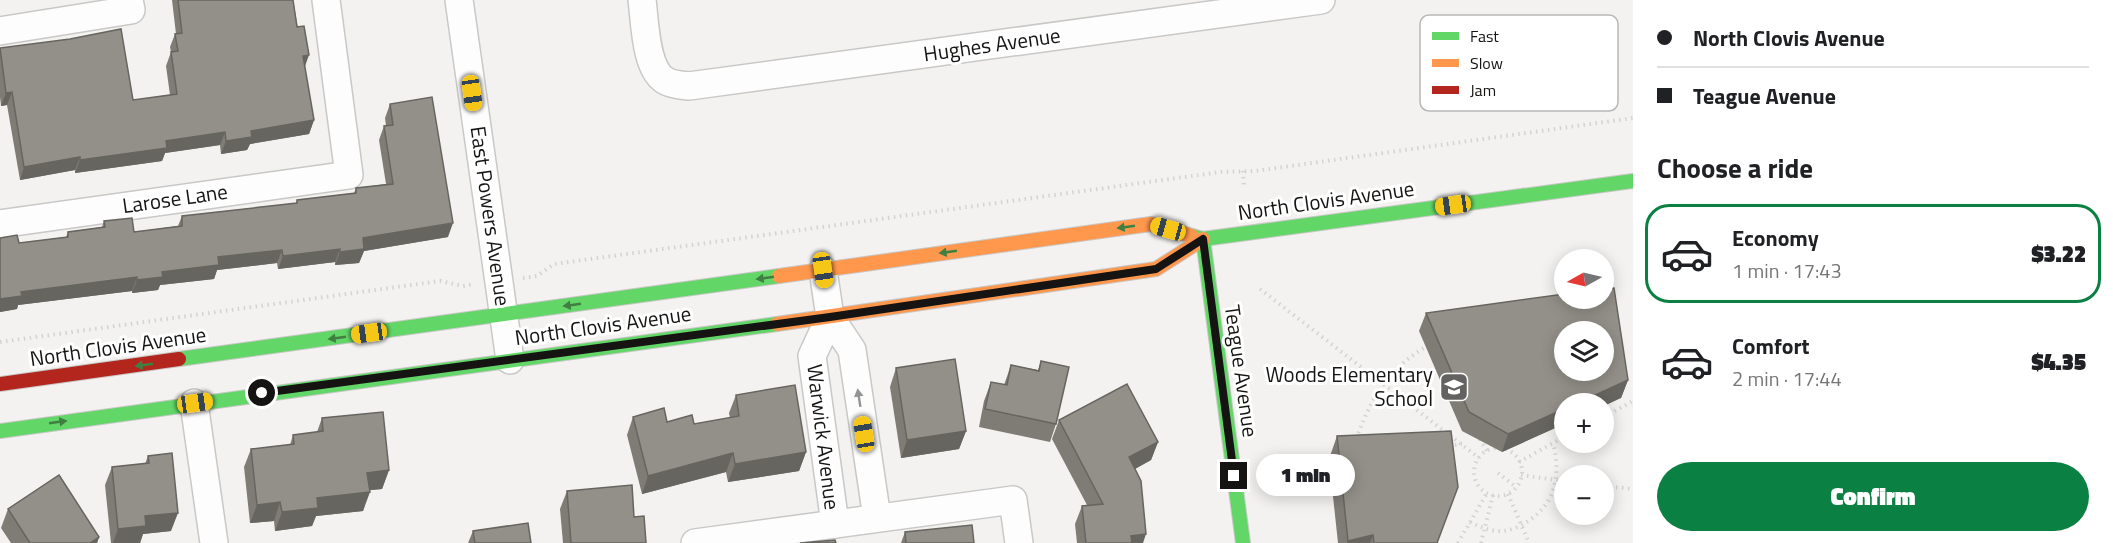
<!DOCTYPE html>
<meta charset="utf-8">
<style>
body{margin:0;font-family:"Titillium Web",sans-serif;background:#f6f6f6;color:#202124;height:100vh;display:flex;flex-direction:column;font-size:22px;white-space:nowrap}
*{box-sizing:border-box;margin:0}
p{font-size:20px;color:#757577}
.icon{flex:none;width:33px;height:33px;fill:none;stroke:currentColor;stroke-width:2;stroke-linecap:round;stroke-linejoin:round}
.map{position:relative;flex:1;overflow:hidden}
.panel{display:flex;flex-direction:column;background:#fff;width:480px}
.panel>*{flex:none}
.guide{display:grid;align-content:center;height:132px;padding:0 24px;background:#fff}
.needle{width:39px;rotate:262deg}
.buttons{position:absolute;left:1554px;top:249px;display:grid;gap:12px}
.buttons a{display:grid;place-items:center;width:60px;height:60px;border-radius:50%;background:#fff;box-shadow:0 3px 15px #0003;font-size:30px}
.end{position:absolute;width:27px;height:27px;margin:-14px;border:8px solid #151413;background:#fff;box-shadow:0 0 0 3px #fff}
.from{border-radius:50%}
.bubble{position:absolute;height:42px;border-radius:21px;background:#fff;box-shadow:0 3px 15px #0003;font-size:20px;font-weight:800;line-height:42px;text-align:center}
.car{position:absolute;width:18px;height:36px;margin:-18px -9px;border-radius:8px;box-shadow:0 0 4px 2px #0007;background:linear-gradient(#f5c518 24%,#345 0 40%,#f5c518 0 76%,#345 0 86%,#f5c518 0)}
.guide b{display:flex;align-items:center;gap:21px;height:57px;font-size:22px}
.guide b+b{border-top:2px solid #e0e0e0}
.guide i{width:15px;height:15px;background:#202124}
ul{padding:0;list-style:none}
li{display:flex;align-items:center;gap:18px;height:99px;margin:0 12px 9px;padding:0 12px;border:3px solid transparent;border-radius:24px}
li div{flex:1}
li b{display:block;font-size:22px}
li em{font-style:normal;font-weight:800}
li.on{border-color:#0b8043}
li>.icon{width:54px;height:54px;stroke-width:1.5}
h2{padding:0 24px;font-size:27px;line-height:72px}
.primary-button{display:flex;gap:12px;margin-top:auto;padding:12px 24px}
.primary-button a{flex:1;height:69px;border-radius:36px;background:#0b8043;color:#fff;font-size:24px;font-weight:800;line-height:69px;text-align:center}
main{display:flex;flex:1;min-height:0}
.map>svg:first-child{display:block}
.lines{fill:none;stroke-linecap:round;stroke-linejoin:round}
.street-casing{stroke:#c9c8c7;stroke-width:30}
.fast-casing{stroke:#c9c8c7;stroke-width:16}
.slow-casing{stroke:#c9c8c7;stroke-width:16}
.jam-casing{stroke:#c9c8c7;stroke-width:16}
.path{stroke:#d4d3d3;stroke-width:4;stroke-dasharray:1.5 4.5;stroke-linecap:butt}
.street{stroke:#fdfdfd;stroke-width:27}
.fast{stroke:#63d668;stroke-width:14}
.slow{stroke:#ff974d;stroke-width:14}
.jam{stroke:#b3261e;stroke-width:14}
.wall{fill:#7e7c75}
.shaded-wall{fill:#66655f}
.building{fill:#929088;stroke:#66655f;stroke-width:1.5;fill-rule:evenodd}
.oneway{fill:#407f42}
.oneway2{fill:#959494}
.route{stroke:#151413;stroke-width:8}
.labels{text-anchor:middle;stroke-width:6;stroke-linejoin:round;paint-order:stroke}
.street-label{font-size:21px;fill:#151413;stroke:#fff}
.poi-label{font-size:21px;fill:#151413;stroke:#fff;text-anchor:end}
.key{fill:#fff;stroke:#b9b8b8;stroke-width:1.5}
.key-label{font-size:16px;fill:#151413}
</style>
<main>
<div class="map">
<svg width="1633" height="543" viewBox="0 0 1633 543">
<rect width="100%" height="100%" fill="#f3f2f0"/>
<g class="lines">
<g class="street-casing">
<g id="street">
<path d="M459,0L510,360"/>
<path d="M642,0C645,21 645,70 666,81C673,85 681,85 689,86L1321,0"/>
<path d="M0,31L131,10L129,0"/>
<path d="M0,224L349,175L326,0"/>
<path d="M823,270L830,317"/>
<path d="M194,403L214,543"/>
<path d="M835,524L812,356L830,317L852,350L877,518"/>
<path d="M695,543L1013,500L1019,543"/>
</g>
</g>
<g class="fast-casing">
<g id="fast">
<path d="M1192,236L1203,239L1633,181"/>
<path d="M1203,239L1243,543"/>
<path d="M179,359L779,276"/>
<path d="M0,431L777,324"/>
</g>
</g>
<g class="slow-casing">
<g id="slow">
<path d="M779,276L1151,224L1192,236"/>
<path d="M777,324L1156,269L1203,239"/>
</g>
</g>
<g class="jam-casing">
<path id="jam" d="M0,384L179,359"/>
</g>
<g class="path">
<path d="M1243,171L1244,187"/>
<path d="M523,278L537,276L554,264L1221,172L1255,171L1633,118"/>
<path d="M1260,289L1479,458"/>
<path d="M0,342L440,281L463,286L474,284"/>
<path d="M1604,417L1633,401"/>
<path d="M1359,437H1357C1373,394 1389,368 1429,345"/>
<path d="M1480,439L1487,451"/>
<path d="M1449,446L1462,444"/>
<circle cx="1498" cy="472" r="24"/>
<path d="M1519,462L1564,437"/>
<path d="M1498,473L1516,487"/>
<path d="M1521,475L1564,481"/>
<path d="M1604,486L1633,489"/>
<path d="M1508,494L1529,543"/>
<path d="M1470,522C1479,526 1487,530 1497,531C1508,532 1519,527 1528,521C1556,503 1561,475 1553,443"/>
<path d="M1458,543L1487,493"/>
<path d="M1481,543L1493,495"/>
</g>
<use href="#street" class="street"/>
<use href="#fast" class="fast"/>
<use href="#slow" class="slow"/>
<use href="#jam" class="jam"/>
</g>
<g class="wall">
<path d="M172,0H293L314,120L309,134L250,144L247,150L221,154L220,145L165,153L162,161L75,173V170L20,180L7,105L1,106L0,97V48L133,100L170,95L166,66L171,52L170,47L175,34H176Z"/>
<path d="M390,104L448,237L364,251L359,263L335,265V262L278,269L277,263L217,270L214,279L160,285L158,290L132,293V291L18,305L17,309L0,312V238L19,243L66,237L68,232L102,227L104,221L134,232L178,226L182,216L296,203L297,200L354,193L356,188L386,184L379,140L384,126H386L385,118Z"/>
<path d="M1426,313L1628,380L1621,398L1564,404V424L1502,452L1462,431L1419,331Z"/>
<path d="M1041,361L1056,424L1050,442L979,427L984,401L991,382L1004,385L1011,365L1038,370Z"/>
<path d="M896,368L966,431L959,449L901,458L890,387Z"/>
<path d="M736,395L806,452L799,471L728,482L726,472L642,494L627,435L633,417L667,422L694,424L730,418L729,413Z"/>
<path d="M322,418L389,470L382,489L369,490L363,511L316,516L312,526L275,531L274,521L250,523L244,467L251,449L290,445L293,435L317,432Z"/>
<path d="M1059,420L1158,442L1151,460L1135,469L1143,543H1077L1075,524L1082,506L1087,505L1052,439Z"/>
<path d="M1337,436L1437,543H1338L1329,459Z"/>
<path d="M148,456L171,531L143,534L140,543H111L105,485L112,467L145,464Z"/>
<path d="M567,491L634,517L646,543H563L560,509Z"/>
<path d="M8,509L99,537L97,543H11L1,528Z"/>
<path d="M473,531L531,543H468Z"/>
<path d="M905,532L974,543H901Z"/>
</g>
<g class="shaded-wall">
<path d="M309,55L304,69L303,56Z"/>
<path d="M12,92L7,105L1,106L6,93Z"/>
<path d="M314,120L309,134L250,144L247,150L221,154L226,141L251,131Z"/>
<path d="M225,132L220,145L165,153L162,161L75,173L80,160L166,141Z"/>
<path d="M80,157L75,170L20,180L24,167Z"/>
<path d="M453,223L448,237L364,251L359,263L335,265L340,252L363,238Z"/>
<path d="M340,249L335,262L278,269L283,256Z"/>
<path d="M282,250L277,263L217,270L214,279L160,285L158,290L132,293L137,280L162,272L218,257Z"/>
<path d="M137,277L132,291L18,305L17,309L0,312V299L21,292Z"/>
<path d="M1628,380L1621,398L1604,406V404H1576Z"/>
<path d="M1564,409V424L1502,452L1508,434Z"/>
<path d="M966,431L959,449L901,458L907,440Z"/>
<path d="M1158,442L1151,460L1122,476L1129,457Z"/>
<path d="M806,452L799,471L728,482L735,464Z"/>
<path d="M733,453L726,472L642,494L648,476Z"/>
<path d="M389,470L382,489L361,491L367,473Z"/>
<path d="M370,492L363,511L316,516L312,526L275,531L282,512L317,498Z"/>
<path d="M280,502L274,521L250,523L257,505Z"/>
<path d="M178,513L171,531L143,534L140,543H113L118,529L145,516Z"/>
<path d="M1146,534L1143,543H1129L1131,536Z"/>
<path d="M1373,535L1370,543H1347L1348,541Z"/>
<path d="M99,537L97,543H90Z"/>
</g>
<g class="building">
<path d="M178,0H293L297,27L304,26L309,55L303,56L314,120L251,131L252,137L226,141L225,132L166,141L167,148L80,160V157L24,167L12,92L6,93L0,48L70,39L121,29L133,100L177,94L171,52L178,51L175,34L182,33Z"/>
<path d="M432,97L453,223L363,238L364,249L340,252V249L283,256L282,250L218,257L219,265L162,272L163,277L137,280V277L21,292L22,296L0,299V238L17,235L19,243L68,237V232L105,227L104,221L132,218L134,232L182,226V216L297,203V200L356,193V188L393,184L384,126L393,125L390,104Z"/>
<path d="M1614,288L1628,380L1576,404H1564V409L1508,434L1469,412L1426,313L1564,294V298H1604V289ZM1564,332H1604V370H1564Z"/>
<path d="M955,359L966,431L907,440L896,368Z"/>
<path d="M1041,361L1069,367L1056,424L985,409L991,382L1007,385L1011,365L1039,371Z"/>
<path d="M1127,384L1158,442L1129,457L1141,481L1146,534L1131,536L1132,543H1086L1082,506L1103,504L1059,420Z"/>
<path d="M795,385L806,452L735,464L733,453L648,476L633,417L664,408L667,422L692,415L694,424L739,416L736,395Z"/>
<path d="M383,412L389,470L367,473L370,492L317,498L318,508L282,512L280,502L257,505L251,449L294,444L293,435L323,431L322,418Z"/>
<path d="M1451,431L1458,487L1437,543H1374L1373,535L1348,541L1337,436Z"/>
<path d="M172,453L178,513L145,516L146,526L118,529L112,467L149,463L148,456Z"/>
<path d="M59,475L99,537L90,543H30L8,509Z"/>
<path d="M632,485L634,517L644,516L646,543H571L567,491Z"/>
<path d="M528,523L531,543H475L473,531Z"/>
<path d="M972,525L974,543H906L905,532Z"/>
<path d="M835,540L836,543H800Z"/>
</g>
<defs><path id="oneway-solid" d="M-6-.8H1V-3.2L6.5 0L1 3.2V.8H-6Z" transform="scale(1.5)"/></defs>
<g class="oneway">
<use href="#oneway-solid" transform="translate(1126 227) rotate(172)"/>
<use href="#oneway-solid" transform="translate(948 252) rotate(172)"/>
<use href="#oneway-solid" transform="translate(765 278) rotate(172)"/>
<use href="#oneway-solid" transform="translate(572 305) rotate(172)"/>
<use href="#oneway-solid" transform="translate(337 338) rotate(172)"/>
<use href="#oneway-solid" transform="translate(144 365) rotate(172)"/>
<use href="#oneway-solid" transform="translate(58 422) rotate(-8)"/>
</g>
<use class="oneway2" href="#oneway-solid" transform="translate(859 398) rotate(-99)"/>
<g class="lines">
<path class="route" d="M262,393L830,317L1156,269L1203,239L1234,476"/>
</g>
<defs>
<g id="school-square" transform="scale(1.5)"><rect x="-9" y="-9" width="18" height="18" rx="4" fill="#636260" stroke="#fff"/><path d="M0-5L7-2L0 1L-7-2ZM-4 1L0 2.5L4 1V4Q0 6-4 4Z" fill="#fff"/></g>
</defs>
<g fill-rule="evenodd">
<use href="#school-square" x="1454" y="387"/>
</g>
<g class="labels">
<g class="street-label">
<text transform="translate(992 45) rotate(-8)" y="7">Hughes Avenue</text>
<text transform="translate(175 199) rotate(-8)" y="7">Larose Lane</text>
<text transform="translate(1326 201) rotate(-8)" y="7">North Clovis Avenue</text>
<text transform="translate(490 216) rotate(82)" y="7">East Powers Avenue</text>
<text transform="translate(603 326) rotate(-8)" y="7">North Clovis Avenue</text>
<text transform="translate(118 347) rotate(-8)" y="7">North Clovis Avenue</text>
<text transform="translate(1241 371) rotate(82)" y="7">Teague Avenue</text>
<text transform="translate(823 437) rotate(83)" y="7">Warwick Avenue</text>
</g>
<g class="poi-label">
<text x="1433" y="382">Woods Elementary<tspan x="1433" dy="24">School</tspan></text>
</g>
</g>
<rect x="1420" y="15" width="198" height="96" rx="9" class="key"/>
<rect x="1432" y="32" width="27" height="8" fill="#63d668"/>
<rect x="1432" y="59" width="27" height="8" fill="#ff974d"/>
<rect x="1432" y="86" width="27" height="8" fill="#b3261e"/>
<g class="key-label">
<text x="1470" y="42">Fast</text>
<text x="1470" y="69">Slow</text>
<text x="1470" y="96">Jam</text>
</g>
</svg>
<div class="buttons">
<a><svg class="needle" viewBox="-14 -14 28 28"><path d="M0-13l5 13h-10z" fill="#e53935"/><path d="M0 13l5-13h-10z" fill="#757577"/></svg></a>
<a><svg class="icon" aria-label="layers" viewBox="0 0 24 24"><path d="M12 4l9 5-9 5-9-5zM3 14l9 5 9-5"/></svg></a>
<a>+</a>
<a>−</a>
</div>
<i class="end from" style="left:262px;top:393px"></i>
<i class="end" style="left:1234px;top:476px"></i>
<div class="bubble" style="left:1256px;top:454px;width:99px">1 min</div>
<i class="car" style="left:472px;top:93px;rotate:172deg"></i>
<i class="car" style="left:1453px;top:205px;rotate:262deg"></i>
<i class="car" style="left:1168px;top:229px;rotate:286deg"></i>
<i class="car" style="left:823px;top:270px;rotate:172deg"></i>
<i class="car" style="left:369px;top:333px;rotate:262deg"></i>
<i class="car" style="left:195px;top:403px;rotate:82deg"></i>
<i class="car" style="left:864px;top:434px;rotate:351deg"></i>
</div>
<section class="panel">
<div class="guide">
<b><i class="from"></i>North Clovis Avenue</b>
<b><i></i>Teague Avenue</b>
</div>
<h2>Choose a ride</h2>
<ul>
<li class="on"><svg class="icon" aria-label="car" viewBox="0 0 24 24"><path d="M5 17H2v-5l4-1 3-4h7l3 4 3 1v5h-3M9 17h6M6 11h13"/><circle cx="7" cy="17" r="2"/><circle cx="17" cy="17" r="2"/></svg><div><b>Economy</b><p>1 min · 17:43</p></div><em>$3.22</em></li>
<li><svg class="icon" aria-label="car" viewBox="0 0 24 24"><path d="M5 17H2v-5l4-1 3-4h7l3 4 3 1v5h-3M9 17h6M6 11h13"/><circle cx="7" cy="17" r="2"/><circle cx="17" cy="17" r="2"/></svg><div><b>Comfort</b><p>2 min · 17:44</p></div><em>$4.35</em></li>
</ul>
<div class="primary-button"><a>Confirm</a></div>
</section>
</main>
